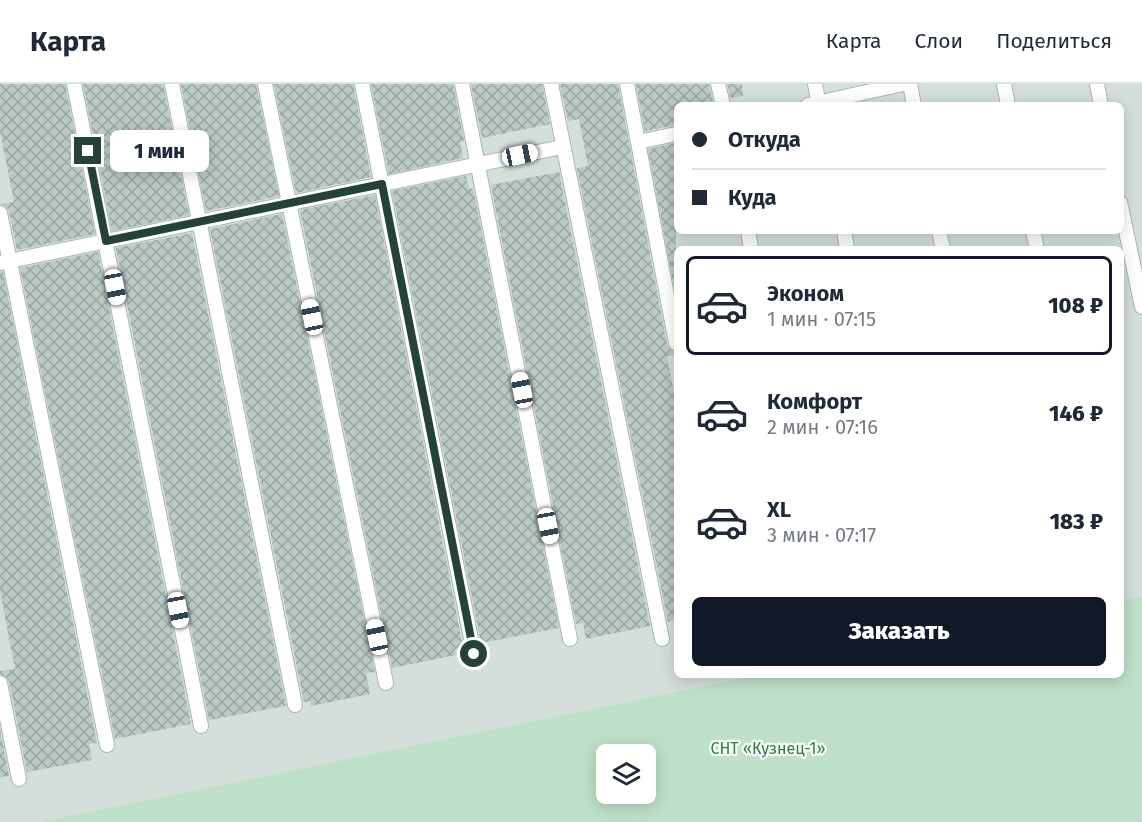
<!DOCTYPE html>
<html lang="ru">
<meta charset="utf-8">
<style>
body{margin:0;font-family:"Fira Sans",sans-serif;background:#f2f2f3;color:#1f2937;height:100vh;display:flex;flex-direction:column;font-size:22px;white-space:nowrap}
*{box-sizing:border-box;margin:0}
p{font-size:20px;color:#747a83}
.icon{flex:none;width:33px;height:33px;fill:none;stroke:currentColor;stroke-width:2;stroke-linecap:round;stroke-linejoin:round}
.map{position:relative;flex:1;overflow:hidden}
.drawer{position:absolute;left:674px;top:162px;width:450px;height:432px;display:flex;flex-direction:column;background:#fff;border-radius:9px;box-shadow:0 3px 15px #0003}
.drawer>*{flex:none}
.hud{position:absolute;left:674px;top:18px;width:450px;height:132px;border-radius:9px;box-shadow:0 3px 15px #0003;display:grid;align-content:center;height:132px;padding:0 18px;background:#fff}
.tools{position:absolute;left:596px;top:660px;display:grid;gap:12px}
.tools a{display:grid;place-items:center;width:60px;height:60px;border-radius:9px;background:#fff;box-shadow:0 3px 15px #0003;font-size:30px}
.end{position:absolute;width:27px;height:27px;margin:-14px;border:8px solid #24423a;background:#fff;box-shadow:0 0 0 3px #fff}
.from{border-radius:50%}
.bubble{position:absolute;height:42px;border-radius:9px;background:#fff;box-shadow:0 3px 15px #0003;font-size:20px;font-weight:800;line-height:42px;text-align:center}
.car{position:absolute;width:18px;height:36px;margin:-18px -9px;border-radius:8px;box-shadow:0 0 4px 2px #0007;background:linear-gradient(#fff 24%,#345 0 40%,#fff 0 76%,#345 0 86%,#fff 0)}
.hud b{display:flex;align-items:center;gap:21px;height:57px;font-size:22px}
.hud b+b{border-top:2px solid #e0e1e3}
.hud i{width:15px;height:15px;background:#1f2937}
ul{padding:10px 0 0;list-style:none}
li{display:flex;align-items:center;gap:18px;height:99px;margin:0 12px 9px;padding:0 6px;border:3px solid transparent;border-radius:9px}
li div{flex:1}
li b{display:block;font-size:22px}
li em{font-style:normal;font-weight:800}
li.selected{border-color:#111827}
li>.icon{width:54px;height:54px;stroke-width:1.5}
.primary-button{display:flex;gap:12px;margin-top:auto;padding:12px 18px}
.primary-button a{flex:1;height:69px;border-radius:9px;background:#111827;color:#fff;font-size:24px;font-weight:800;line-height:69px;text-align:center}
header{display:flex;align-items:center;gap:36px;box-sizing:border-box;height:84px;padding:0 30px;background:#fff;border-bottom:2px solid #e0e1e3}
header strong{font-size:28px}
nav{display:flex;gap:33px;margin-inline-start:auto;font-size:21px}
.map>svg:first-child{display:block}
.built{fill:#d4dfda;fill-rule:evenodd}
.green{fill:#bfe0c8;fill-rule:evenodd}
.building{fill:url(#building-cross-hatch)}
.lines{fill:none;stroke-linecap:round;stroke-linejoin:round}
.service-casing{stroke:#a8b8b2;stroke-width:16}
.service{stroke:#fff;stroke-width:14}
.route{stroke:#24423a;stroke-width:8}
.labels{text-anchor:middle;stroke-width:4.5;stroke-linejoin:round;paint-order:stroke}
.park-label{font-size:16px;fill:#2d7a4b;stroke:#f7fbf9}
</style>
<header>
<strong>Карта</strong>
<nav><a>Карта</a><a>Слои</a><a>Поделиться</a></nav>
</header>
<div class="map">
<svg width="1142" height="738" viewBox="0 0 1142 738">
<defs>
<pattern id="building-cross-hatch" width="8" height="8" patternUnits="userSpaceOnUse" patternTransform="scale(1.5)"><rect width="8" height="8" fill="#bbcac4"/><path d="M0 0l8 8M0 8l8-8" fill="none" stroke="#98a6a0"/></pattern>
</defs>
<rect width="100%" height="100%" fill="#e6efeb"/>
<path class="built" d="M0,0H1142V555L1121,559L1120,165H676V591H950L157,738H0ZM676,21H1120V147H676Z"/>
<path class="green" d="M1142,513V738H41L759,591H1120L1121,517ZM606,670H645V710H606Z"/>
<g class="building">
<path d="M0,0H65L95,150L17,166L9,127L6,123L0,120L14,118L0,47Z"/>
<path d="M83,0H163L189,131L112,147Z"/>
<path d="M181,0H256L279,112L206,127Z"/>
<path d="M274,0H353L371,93L296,109Z"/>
<path d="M371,0H453L464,57L460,58L463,74L389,90Z"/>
<path d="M471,0H542L550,40L482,54Z"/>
<path d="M560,0H618L667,261L670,265L676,268V271L667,272L676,319V536L668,538L577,84L588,82L579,35L568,37Z"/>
<path d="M636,0H709L713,18L697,21H676V41L645,47Z"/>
<path d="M727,0H742L743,12L731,14Z"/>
<path d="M676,59V213L648,65Z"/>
<path d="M559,88L650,542L586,555L583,539L576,540L491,101Z"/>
<path d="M466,92L469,105L473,104L559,544L481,559L392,107Z"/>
<path d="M375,111L463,563L455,565L456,571L392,584L300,126Z"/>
<path d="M282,130L375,588L366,589L370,610L311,622L310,617L304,618L210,145Z"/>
<path d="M192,149L286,622L209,636L116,164Z"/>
<path d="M98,168L191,640L115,655L20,184Z"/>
<path d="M0,188H3L97,659L89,660L92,676L27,688L9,597L6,593L0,590V587L15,585L0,507Z"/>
<path d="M0,645L9,692L0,693Z"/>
</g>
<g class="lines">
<g class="service-casing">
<g id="service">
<path d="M74,0L201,642"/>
<path d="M172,0L295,621"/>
<path d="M265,0L386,599"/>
<path d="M362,0L474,570"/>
<path d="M462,0L570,555"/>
<path d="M551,0L662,555"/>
<path d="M627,0L676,259"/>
<path d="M718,0L723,21"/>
<path d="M815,0L819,21"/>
<path d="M910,0L914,21"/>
<path d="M1004,0L1008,21"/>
<path d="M1097,0L1101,21"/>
<path d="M808,21L903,0"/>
<path d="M638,58L676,50"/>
<path d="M1120,118L1142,223"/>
<path d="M0,129L107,661"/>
<path d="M748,147L751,165"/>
<path d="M844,147L847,165"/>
<path d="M939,147L943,165"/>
<path d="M1033,147L1037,165"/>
<path d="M0,179L562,63"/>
<path d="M0,599L19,695"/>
</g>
</g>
<use href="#service" class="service"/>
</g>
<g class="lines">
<path class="route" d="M88,67L106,157L382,100L474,570"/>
</g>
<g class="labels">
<g class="park-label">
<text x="768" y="670">СНТ «Кузнец-1»</text>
</g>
</g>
</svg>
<div class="tools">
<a><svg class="icon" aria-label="layers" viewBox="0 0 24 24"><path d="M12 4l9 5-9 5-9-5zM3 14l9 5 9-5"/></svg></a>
</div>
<i class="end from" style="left:474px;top:570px"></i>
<i class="end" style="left:88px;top:67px"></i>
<div class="bubble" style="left:110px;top:46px;width:99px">1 мин</div>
<i class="car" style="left:520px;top:71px;rotate:78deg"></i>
<i class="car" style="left:115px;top:203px;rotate:169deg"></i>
<i class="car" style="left:312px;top:233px;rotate:348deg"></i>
<i class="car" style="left:522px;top:306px;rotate:349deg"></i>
<i class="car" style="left:548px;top:442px;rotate:169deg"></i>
<i class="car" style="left:178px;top:526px;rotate:169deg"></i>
<i class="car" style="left:377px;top:553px;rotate:348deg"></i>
<div class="hud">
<b><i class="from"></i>Откуда</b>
<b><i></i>Куда</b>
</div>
<section class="drawer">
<ul>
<li class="selected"><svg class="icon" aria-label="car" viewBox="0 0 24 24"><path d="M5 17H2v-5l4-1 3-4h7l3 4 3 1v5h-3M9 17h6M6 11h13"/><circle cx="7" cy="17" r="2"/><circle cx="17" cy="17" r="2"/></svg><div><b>Эконом</b><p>1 мин · 07:15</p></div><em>108 ₽</em></li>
<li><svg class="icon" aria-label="car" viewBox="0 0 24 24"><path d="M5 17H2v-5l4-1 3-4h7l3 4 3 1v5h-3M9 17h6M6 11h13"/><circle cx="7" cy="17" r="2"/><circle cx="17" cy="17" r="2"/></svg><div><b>Комфорт</b><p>2 мин · 07:16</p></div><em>146 ₽</em></li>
<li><svg class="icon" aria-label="car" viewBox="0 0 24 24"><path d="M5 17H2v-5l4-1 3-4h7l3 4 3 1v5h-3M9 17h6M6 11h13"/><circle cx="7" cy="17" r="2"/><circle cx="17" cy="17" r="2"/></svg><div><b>XL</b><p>3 мин · 07:17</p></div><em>183 ₽</em></li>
</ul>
<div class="primary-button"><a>Заказать</a></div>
</section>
</div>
